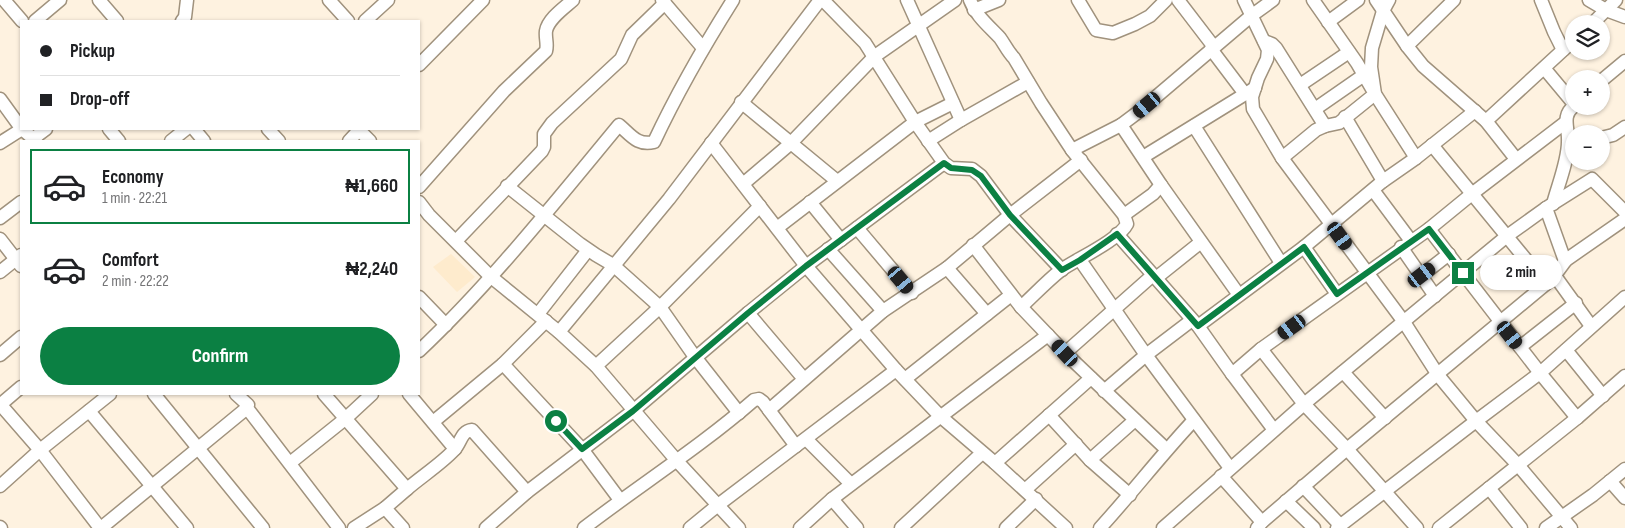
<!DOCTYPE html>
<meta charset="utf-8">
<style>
body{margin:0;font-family:"Sofia Sans Condensed",sans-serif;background:#f2f2f2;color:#202124;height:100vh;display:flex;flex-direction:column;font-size:19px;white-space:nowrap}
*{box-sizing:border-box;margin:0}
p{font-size:16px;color:#757577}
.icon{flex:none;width:28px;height:28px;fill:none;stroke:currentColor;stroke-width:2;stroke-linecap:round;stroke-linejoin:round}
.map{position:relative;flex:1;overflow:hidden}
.sheet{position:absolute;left:20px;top:140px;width:400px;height:255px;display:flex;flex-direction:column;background:#fff;border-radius:0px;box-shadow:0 1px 4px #0004}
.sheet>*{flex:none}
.guide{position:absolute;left:20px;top:20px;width:400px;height:110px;border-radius:0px;box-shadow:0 1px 4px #0004;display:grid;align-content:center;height:110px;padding:0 20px;background:#fff}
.tools{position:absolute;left:1565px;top:15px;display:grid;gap:10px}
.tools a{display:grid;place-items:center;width:45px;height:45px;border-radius:50%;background:#fff;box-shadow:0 1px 4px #0004;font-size:25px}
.end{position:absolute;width:22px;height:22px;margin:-11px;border:6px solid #0b8043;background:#fff;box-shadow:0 0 0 2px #fff}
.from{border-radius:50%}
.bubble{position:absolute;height:35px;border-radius:18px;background:#fff;box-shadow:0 1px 4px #0004;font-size:16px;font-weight:700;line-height:35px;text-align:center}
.car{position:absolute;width:15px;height:30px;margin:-15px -8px;border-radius:6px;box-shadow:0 0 4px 1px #0007;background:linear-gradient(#222 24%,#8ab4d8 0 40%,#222 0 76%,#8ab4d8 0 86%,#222 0)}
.guide b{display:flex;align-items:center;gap:18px;height:48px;font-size:19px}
.guide b+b{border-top:1px solid #e0e0e0}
.guide i{width:12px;height:12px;background:#202124}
ul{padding:9px 0 0;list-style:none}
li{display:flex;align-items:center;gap:15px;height:75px;margin:0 10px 8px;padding:0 10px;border:2px solid transparent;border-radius:0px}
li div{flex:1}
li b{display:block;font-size:19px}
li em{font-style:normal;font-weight:700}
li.selected{border-color:#0b8043}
li>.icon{width:45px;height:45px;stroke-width:1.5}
.cta{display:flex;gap:10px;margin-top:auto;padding:10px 20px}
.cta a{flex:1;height:58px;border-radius:30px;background:#0b8043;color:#fff;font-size:20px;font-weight:700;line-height:58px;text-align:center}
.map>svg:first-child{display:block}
.built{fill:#feebcd}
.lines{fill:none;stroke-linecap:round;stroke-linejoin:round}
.minor-casing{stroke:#a0927d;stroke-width:15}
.minor{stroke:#fff;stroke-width:12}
.route{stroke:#0b8043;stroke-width:6}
</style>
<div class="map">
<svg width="1625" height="528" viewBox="0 0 1625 528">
<rect width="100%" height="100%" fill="#fef2e0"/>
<path class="built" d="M451,254L475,277L457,292L433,267Z"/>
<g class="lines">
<g class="minor-casing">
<g id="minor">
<path d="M4,0L22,21"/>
<path d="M99,0L117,21"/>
<path d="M329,0L348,21"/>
<path d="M662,0L703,48"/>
<path d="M823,0L865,43L915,122L944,163L951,168L972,169L981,176L1010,215L1062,270"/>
<path d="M907,0L961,120"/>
<path d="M970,0C976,16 989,26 1000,38C1005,45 1008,52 1014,58L1041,103L1072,150L1124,215L1127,224C1119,240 1077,259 1061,270C1047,281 1034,295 1021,307"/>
<path d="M1078,0L1096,30L1113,33L1135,24L1150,16L1166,0"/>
<path d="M1178,0L1214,47"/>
<path d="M1244,0L1268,50L1267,59L1258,78L1252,97L1253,109L1282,158L1404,322L1438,375L1476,421L1518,465L1571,528"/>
<path d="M1376,0L1407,46L1423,66L1486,121L1516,159"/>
<path d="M1389,0L1383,11L1372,48L1371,67L1375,94L1416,158"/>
<path d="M1541,0L1554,32L1563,50"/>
<path d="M1589,0L1606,10L1625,17"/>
<path d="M974,10L999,0"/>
<path d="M35,21L60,0"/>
<path d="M182,21L185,17L187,0"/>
<path d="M365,21L388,0"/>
<path d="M1328,22L1358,0"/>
<path d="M1592,24L1616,0"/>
<path d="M1264,41L1272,44L1276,48L1325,126"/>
<path d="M1407,46L1454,0"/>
<path d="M1211,49L1245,94"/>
<path d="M419,65L483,0"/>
<path d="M1544,68L1574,104"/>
<path d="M1601,81L1625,61"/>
<path d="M1300,85L1349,52"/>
<path d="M0,99L21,128"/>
<path d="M741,102L837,181"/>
<path d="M1315,109L1364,75"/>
<path d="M1345,117L1383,181"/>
<path d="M1486,121L1574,40"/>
<path d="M1121,125L1161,185L1239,295"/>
<path d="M1194,126L1281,263"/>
<path d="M22,129L36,141"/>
<path d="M109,129L119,141"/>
<path d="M194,129L204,141"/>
<path d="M268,129L279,141"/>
<path d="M358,129L370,141"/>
<path d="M34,138L46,129"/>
<path d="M1601,138L1613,135L1625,127"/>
<path d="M171,141L186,129"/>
<path d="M349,141L360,129"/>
<path d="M928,141L961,120L1028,82"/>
<path d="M0,143L22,129"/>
<path d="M711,143L806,266L896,370L940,416L995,463L1066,528"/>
<path d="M1432,145L1546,284"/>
<path d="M1072,150L1121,125L1137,113L1251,16L1273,0"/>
<path d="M1143,157L1255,88"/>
<path d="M1282,158L1316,130L1325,126L1339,123L1375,94L1357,63L1313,0"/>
<path d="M743,184L790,144L875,56L955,0"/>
<path d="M507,186L580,244L596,255L613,265L660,307L695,357L739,413"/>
<path d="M419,187L504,91L546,51C548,44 545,38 546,31C548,19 564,8 573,0"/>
<path d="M1373,190L1411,241"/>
<path d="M419,202L429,215L490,276L559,332L596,366L677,461L739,528"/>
<path d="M810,202L841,240"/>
<path d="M1553,204C1558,185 1568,161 1568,142C1569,128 1561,116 1574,106"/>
<path d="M1546,208L1565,261L1566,260"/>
<path d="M1124,215L1153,194L1161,185"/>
<path d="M0,218L21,202"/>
<path d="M777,228L915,122L953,103"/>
<path d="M857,228L912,293"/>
<path d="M1429,229L1540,373L1577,418"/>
<path d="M1117,234L1198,326L1232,374L1274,430"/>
<path d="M0,239L21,266"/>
<path d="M456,241L542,151L544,147V134L552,123L621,59L632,35L665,3"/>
<path d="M973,245L1021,307L1065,353L1166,449"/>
<path d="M1304,247L1337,294"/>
<path d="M1401,247L1435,296"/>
<path d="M828,249L883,311"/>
<path d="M1080,260L1146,355L1230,468"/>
<path d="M947,268L987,314"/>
<path d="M0,272L21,255"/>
<path d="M1422,275L1449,254"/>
<path d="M1555,276L1591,326"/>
<path d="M1156,278L1201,242"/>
<path d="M419,297L446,325"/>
<path d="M748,313L804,379"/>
<path d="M538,314L588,250"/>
<path d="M1198,326L1304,247L1383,181L1416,158L1475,111"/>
<path d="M559,332L669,199L820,0"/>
<path d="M1520,347L1576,303"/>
<path d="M1261,349L1429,229L1473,193L1566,122"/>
<path d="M1566,350L1603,396"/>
<path d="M419,351C491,283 556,201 619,125C631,135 637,146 654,142C677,93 704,46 733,0"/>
<path d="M1065,353L1153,275"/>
<path d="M0,355L21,337"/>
<path d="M503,364L582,449L620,500"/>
<path d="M596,366L660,307L760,206"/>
<path d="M1343,372L1385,418"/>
<path d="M1232,374L1261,349L1304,404L1347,449L1417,528"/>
<path d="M905,379L1011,295"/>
<path d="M1104,391L1146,355L1192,320"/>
<path d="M154,394L263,528"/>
<path d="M236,394L248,405L247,408L339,528"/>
<path d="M324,394L407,489C422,476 441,464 454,450C461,443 461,431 472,430L527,492"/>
<path d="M409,394L455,449"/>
<path d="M0,404L40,450L100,528"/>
<path d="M0,405L21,387"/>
<path d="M769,410L883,311L947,268L1010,215L1081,160"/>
<path d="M89,411L187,528"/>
<path d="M1049,415L1090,460L1130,495"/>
<path d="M433,422L503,364L546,321"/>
<path d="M806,439L851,484"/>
<path d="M1090,460L1135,420"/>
<path d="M290,463L345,419L372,394"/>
<path d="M995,463L1091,378"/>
<path d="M1221,476L1262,522"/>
<path d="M1610,481L1625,498"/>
<path d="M0,486L40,450L110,394"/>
<path d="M1303,486L1340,525"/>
<path d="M1489,488L1521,528"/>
<path d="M1025,490L1076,444"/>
<path d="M832,499L857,528"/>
<path d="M1286,501L1314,528"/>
<path d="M0,527L1,528"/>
<path d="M101,528L247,408"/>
<path d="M354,528L385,508"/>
<path d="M403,528L385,508L407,489"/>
<path d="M486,528L527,492L633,411L748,313L806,266L944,163"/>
<path d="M584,528C640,485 700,447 754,400L759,399L763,402L796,446"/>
<path d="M690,528L718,505L896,370"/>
<path d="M800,528L832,499L1048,335"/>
<path d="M901,528L982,453"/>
<path d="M1006,528L1036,499"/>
<path d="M1100,528C1132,493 1161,455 1194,420"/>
<path d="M1163,528L1304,404L1507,236L1546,208L1592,179L1625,212"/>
<path d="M1257,528L1262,522L1347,449L1552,279L1566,260L1625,219"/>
<path d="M1337,528L1476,421L1540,373L1625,297"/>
<path d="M1439,528L1577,418L1625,376"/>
<path d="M1546,528L1593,495L1625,469"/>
</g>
</g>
<use href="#minor" class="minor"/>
</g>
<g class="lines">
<path class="route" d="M556,421L582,449L633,411L748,313L806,266L944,163L951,168L972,170L981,176L1010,215L1062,270L1080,260L1117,234L1198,326L1304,247L1337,294L1429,229L1463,273"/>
</g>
</svg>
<div class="tools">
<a><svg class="icon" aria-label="layers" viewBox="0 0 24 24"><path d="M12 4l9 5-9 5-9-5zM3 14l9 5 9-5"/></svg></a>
<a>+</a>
<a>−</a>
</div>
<i class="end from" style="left:556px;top:421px"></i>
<i class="end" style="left:1463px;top:273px"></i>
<div class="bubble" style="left:1480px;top:255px;width:82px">2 min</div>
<i class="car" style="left:1147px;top:105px;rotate:230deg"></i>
<i class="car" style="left:1340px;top:236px;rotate:144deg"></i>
<i class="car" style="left:1422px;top:275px;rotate:53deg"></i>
<i class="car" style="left:901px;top:280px;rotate:140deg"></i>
<i class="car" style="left:1292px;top:327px;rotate:234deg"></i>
<i class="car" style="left:1510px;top:335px;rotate:142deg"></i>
<i class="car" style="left:1065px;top:353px;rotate:317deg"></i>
<div class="guide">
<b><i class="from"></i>Pickup</b>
<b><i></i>Drop-off</b>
</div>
<section class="sheet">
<ul>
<li class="selected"><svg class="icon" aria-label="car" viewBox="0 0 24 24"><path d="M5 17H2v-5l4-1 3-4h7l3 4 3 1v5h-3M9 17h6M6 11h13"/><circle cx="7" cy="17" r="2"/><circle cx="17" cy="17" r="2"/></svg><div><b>Economy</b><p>1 min · 22:21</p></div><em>₦1,660</em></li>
<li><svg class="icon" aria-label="car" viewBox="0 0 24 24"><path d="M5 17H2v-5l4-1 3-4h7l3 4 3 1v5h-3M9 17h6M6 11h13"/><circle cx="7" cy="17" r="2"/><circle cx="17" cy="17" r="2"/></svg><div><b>Comfort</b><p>2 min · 22:22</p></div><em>₦2,240</em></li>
</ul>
<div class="cta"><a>Confirm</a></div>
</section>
</div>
